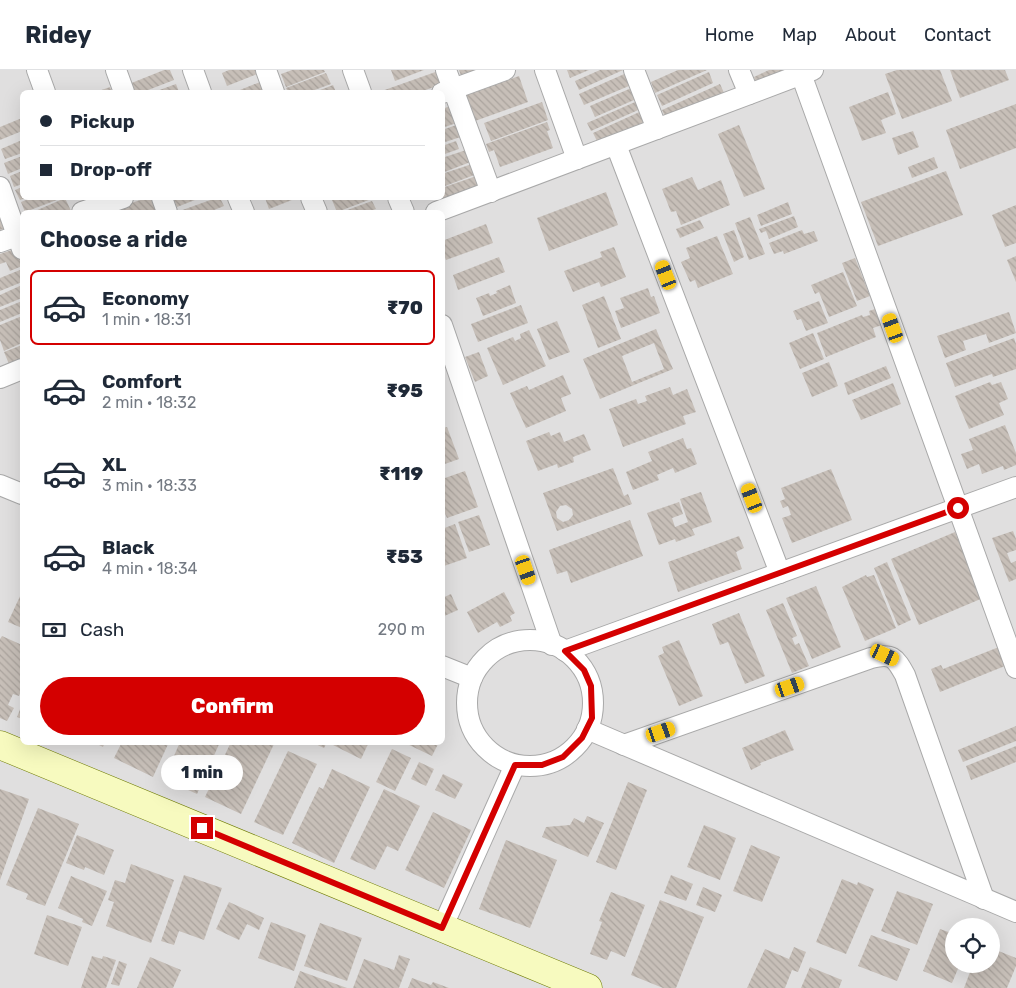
<!DOCTYPE html>
<meta charset="utf-8">
<style>
body{margin:0;font-family:Rubik,sans-serif;background:#f6f6f7;color:#1f2937;height:100vh;display:flex;flex-direction:column;font-size:19px;white-space:nowrap}
*{box-sizing:border-box;margin:0}
p{font-size:16px;color:#747a83}
.icon{flex:none;width:28px;height:28px;fill:none;stroke:currentColor;stroke-width:2;stroke-linecap:round;stroke-linejoin:round}
.map{position:relative;flex:1;overflow:hidden}
.drawer{position:absolute;left:20px;top:140px;width:425px;height:535px;display:flex;flex-direction:column;background:#fff;border-radius:8px;box-shadow:0 5px 20px #0002}
.drawer>*{flex:none}
.hud{position:absolute;left:20px;top:20px;width:425px;height:110px;border-radius:8px;box-shadow:0 5px 20px #0002;display:grid;align-content:center;height:110px;padding:0 20px;background:#fff}
.tools{position:absolute;left:945px;top:848px;display:grid;gap:10px}
.tools a{display:grid;place-items:center;width:55px;height:55px;border-radius:50%;background:#fff;box-shadow:0 5px 20px #0002;font-size:25px}
.end{position:absolute;width:22px;height:22px;margin:-11px;border:6px solid #d40000;background:#fff;box-shadow:0 0 0 2px #fff}
.from{border-radius:50%}
.bubble{position:absolute;height:35px;border-radius:18px;background:#fff;box-shadow:0 5px 20px #0002;font-size:16px;font-weight:800;line-height:35px;text-align:center}
.car{position:absolute;width:15px;height:30px;margin:-15px -8px;border-radius:6px;box-shadow:0 0 4px 1px #0007;background:linear-gradient(#f5c518 24%,#345 0 40%,#f5c518 0 76%,#345 0 86%,#f5c518 0)}
.hud b{display:flex;align-items:center;gap:18px;height:48px;font-size:19px}
.hud b+b{border-top:1px solid #e0e1e3}
.hud i{width:12px;height:12px;background:#1f2937}
ul{padding:0;list-style:none}
li{display:flex;align-items:center;gap:15px;height:75px;margin:0 10px 8px;padding:0 10px;border:2px solid transparent;border-radius:8px}
li div{flex:1}
li b{display:block;font-size:19px}
li em{font-style:normal;font-weight:800}
li.on{border-color:#d40000}
li>.icon{width:45px;height:45px;stroke-width:1.5}
h2{padding:0 20px;font-size:22px;line-height:60px}
.pay{display:flex;align-items:center;gap:12px;height:55px;padding:0 20px;font-size:19px}
.pay p{margin-inline-start:auto}
.cta{display:flex;gap:10px;margin-top:auto;padding:10px 20px}
.cta a{flex:1;height:58px;border-radius:30px;background:#d40000;color:#fff;font-size:20px;font-weight:800;line-height:58px;text-align:center}
header{display:flex;align-items:center;gap:30px;box-sizing:border-box;height:70px;padding:0 25px;background:#fff;border-bottom:1px solid #e0e1e3}
header strong{font-size:24px}
nav{display:flex;gap:28px;margin-inline-start:auto;font-size:18px}
.map>svg:first-child{display:block}
.residential{fill:#e0dfdf;fill-rule:evenodd}
.building{fill:url(#building-back-hatch);fill-rule:evenodd}
.lines{fill:none;stroke-linecap:round;stroke-linejoin:round}
.street-casing{stroke:#a9a9a9;stroke-width:22}
.secondary-casing{stroke:#707d05;stroke-width:29}
.street{stroke:#fff;stroke-width:20}
.secondary{stroke:#f7fabf;stroke-width:28}
.route{stroke:#d40000;stroke-width:6}
</style>
<header>
<strong>Ridey</strong>
<nav><a>Home</a><a>Map</a><a>About</a><a>Contact</a></nav>
</header>
<div class="map">
<svg width="1016" height="918" viewBox="0 0 1016 918">
<defs>
<pattern id="building-back-hatch" width="6" height="6" patternUnits="userSpaceOnUse" patternTransform="scale(1.25)"><rect width="6" height="6" fill="#c7bfb8"/><path d="M-1 5l2 2M0 0l6 6M5-1l2 2" fill="none" stroke="#aba49e"/></pattern>
</defs>
<rect width="100%" height="100%" fill="#f2efe9"/>
<path class="residential" d="M0,0H1016V918H0ZM22,22H442V128H22ZM22,142H442V672H22ZM954,856H991V894H954Z"/>
<g class="building">
<path d="M164,0H170L174,10L143,22H133L129,14Z"/>
<path d="M229,0H259L260,3L227,16L222,3Z"/>
<path d="M292,0H324L325,2L286,17L281,4Z"/>
<path d="M391,0H424L395,11Z"/>
<path d="M441,0L451,11L420,22H379Z"/>
<path d="M459,0H492L463,11Z"/>
<path d="M567,0H589L570,8Z"/>
<path d="M600,0H623L579,20L575,11Z"/>
<path d="M678,0H707L655,23L651,12Z"/>
<path d="M769,0H797L758,17L754,7Z"/>
<path d="M897,0H940L952,31L902,49L885,4Z"/>
<path d="M950,0H1005L1009,10L960,28Z"/>
<path d="M631,1L636,13L584,35L579,24Z"/>
<path d="M709,2L713,13L662,36L657,25Z"/>
<path d="M326,3L331,14L309,22H288L286,18Z"/>
<path d="M519,6L528,32L475,51L466,25Z"/>
<path d="M270,8L264,22H235Z"/>
<path d="M176,14L179,22H154Z"/>
<path d="M720,14L725,25L667,51L662,40Z"/>
<path d="M333,15L336,22H315Z"/>
<path d="M636,16L641,27L595,47L590,36Z"/>
<path d="M110,17L112,22H96Z"/>
<path d="M888,22L896,44L881,50L886,63L862,71L849,37Z"/>
<path d="M642,29L645,37L591,61L587,53Z"/>
<path d="M542,32L548,50L491,71L484,53Z"/>
<path d="M459,33L465,50L442,58V39Z"/>
<path d="M1016,34V78L960,99L946,60Z"/>
<path d="M646,39L652,52L599,75L593,63Z"/>
<path d="M22,48V61L0,70V57Z"/>
<path d="M465,52L470,64L442,73V60Z"/>
<path d="M547,52L550,60L547,61L553,78L500,97L494,80L489,82L486,74Z"/>
<path d="M739,55L765,119L744,127L718,64Z"/>
<path d="M913,61L919,77L898,85L892,68Z"/>
<path d="M22,70V83L5,89L1,79Z"/>
<path d="M456,71L459,79L442,85V76Z"/>
<path d="M469,79L473,91L442,103V88Z"/>
<path d="M22,86V98L8,104L4,93Z"/>
<path d="M934,87L938,98L912,108L908,97Z"/>
<path d="M472,94L477,104L445,116L442,104Z"/>
<path d="M22,101V114L14,117L10,106Z"/>
<path d="M946,101L963,145L878,176L861,132Z"/>
<path d="M482,104L488,118L443,134L440,128H442V118Z"/>
<path d="M692,107L698,120L721,110L730,135L681,155L676,141L671,142L662,119Z"/>
<path d="M22,117V128H26L20,130L15,120Z"/>
<path d="M606,122L618,155L549,181L537,148Z"/>
<path d="M31,128H62L25,142L21,132Z"/>
<path d="M65,128L71,141L67,142H33Z"/>
<path d="M146,128H158L157,142H112L111,140Z"/>
<path d="M173,128H200L177,137Z"/>
<path d="M216,128H220L224,136L209,142H177Z"/>
<path d="M265,128H297L269,139Z"/>
<path d="M338,128H374L337,142L332,130Z"/>
<path d="M372,131L376,139L367,142H342Z"/>
<path d="M788,132L792,144L761,156L757,145Z"/>
<path d="M1016,135V173L1005,177L992,145Z"/>
<path d="M794,146L798,157L769,169L766,161L761,163L759,159Z"/>
<path d="M2,147L6,158L0,160V148Z"/>
<path d="M750,147L765,184L749,190L735,153Z"/>
<path d="M700,150L704,158L680,168L676,159Z"/>
<path d="M486,154L493,173L446,190L442,180V171Z"/>
<path d="M734,160L744,187L734,192L723,164Z"/>
<path d="M802,160L804,164L814,161L818,171L784,184L783,181L774,184L769,173Z"/>
<path d="M717,166L733,204L698,218L695,210L690,212L681,192L690,188L686,178Z"/>
<path d="M614,177L626,207L601,217L599,212L573,222L564,201L602,187L600,182Z"/>
<path d="M18,178L22,190V196L10,201L6,192L0,194V184Z"/>
<path d="M1016,186V212L1007,190Z"/>
<path d="M499,187L505,202L458,220L453,205Z"/>
<path d="M855,188L870,226L857,231L842,193Z"/>
<path d="M20,200L22,212L0,221V208Z"/>
<path d="M843,202L857,236L829,247L819,222L815,224L811,215Z"/>
<path d="M22,215V228L0,237V225Z"/>
<path d="M510,215L516,233L483,246L476,228L489,223L490,226L497,223L496,221Z"/>
<path d="M648,218L651,227L654,226L660,243L621,258L615,241L624,238L620,228Z"/>
<path d="M604,226L621,269L598,278L582,235Z"/>
<path d="M22,231V243L0,252V240Z"/>
<path d="M819,231L828,253L806,261L801,249L797,250L793,241Z"/>
<path d="M521,235L528,253L478,272L471,254Z"/>
<path d="M875,239L882,255L873,258L876,267L826,287L817,263L862,245L863,247L870,245L869,241Z"/>
<path d="M1009,242L1016,263L989,273L986,264L963,271L966,280L945,288L937,266Z"/>
<path d="M22,246V273L4,281L0,270V255Z"/>
<path d="M557,251L570,282L549,290L537,259Z"/>
<path d="M656,259L673,299L600,329L583,289ZM654,273L664,299L632,312L622,286Z"/>
<path d="M529,260L546,296L503,315L487,278L513,267L515,271L521,268L520,264Z"/>
<path d="M813,263L824,289L800,299L789,273Z"/>
<path d="M1014,268L1016,274V299L993,307L992,304L955,317L946,293Z"/>
<path d="M22,275V289L9,294L4,282Z"/>
<path d="M479,282L488,306L475,312L465,287Z"/>
<path d="M829,292L838,316L812,327L802,303Z"/>
<path d="M886,296L891,308L848,325L844,313Z"/>
<path d="M563,305L571,324L561,328L566,341L526,358L510,323L527,316L529,320Z"/>
<path d="M990,312L992,315L1001,312L1008,329L999,333L1004,345L969,359L955,326Z"/>
<path d="M893,313L901,334L861,350L852,330Z"/>
<path d="M670,317L673,325L687,319L696,342L683,346L686,354L623,377L609,339L636,329L638,334L647,331L645,326Z"/>
<path d="M1005,355L1016,383V395L1004,400L1003,396L982,404L979,394L967,399L961,384L973,380L969,369Z"/>
<path d="M447,357L459,389L442,395V358Z"/>
<path d="M549,362L551,366L560,362L564,372L584,364L591,380L573,387L574,392L558,398L557,394L538,401L526,371Z"/>
<path d="M683,368L687,379L691,378L697,394L675,403L673,398L657,405L659,410L633,420L626,402L652,391L648,382Z"/>
<path d="M613,398L624,426L628,424L632,434L557,461L543,423ZM566,435L572,439L573,445L569,450L563,452L557,448L556,442L560,436Z"/>
<path d="M831,399L852,450L792,473L782,448L791,445L788,436L783,438L780,431L785,429L781,418Z"/>
<path d="M465,401L478,437L447,448L442,437V409Z"/>
<path d="M701,422L712,452L692,459L695,465L676,472L675,469L659,475L647,443L679,432L683,444L672,448L675,457L688,452L680,429Z"/>
<path d="M479,445L490,475L469,482L458,452Z"/>
<path d="M630,450L643,486L571,513L567,501L557,504L549,480Z"/>
<path d="M455,454L467,488L444,496L442,492V459Z"/>
<path d="M1013,461L1016,469V480L1007,483L1011,493L1016,491V509L1009,512L992,468Z"/>
<path d="M955,462L983,528L919,555L891,489Z"/>
<path d="M739,466L744,478L736,482L742,499L678,522L668,492Z"/>
<path d="M887,492L911,550L898,556L874,498Z"/>
<path d="M866,505L867,507L874,505L896,558L865,571L842,517Z"/>
<path d="M816,516L841,577L812,589L786,528Z"/>
<path d="M22,522V558L8,552Z"/>
<path d="M504,522L515,543L510,546L512,551L500,557L497,552L478,563L467,542Z"/>
<path d="M451,524L458,540L442,547V528Z"/>
<path d="M783,533L797,566L792,568L795,575L799,573L809,596L792,603L766,540Z"/>
<path d="M739,543L765,606L745,614L728,572L720,575L712,554Z"/>
<path d="M2,566L22,575V619L19,626L13,624L8,635L14,638L7,651L0,648V569Z"/>
<path d="M679,570L703,626L679,636L658,586L664,583L662,577Z"/>
<path d="M1004,575L1005,596L940,622L931,599L941,595L943,599Z"/>
<path d="M22,634V649L17,647Z"/>
<path d="M1016,656V671L963,692L958,680Z"/>
<path d="M785,660L794,680L760,693L761,695L751,700L742,678Z"/>
<path d="M93,672H105L103,677Z"/>
<path d="M122,672H169L153,707L114,688Z"/>
<path d="M180,672H220L197,724L164,709Z"/>
<path d="M231,672H271L274,674L241,744L205,727Z"/>
<path d="M311,672H327L324,678Z"/>
<path d="M334,672H369L361,689L333,675Z"/>
<path d="M403,672H439L432,686Z"/>
<path d="M1016,676V692L971,710L966,696Z"/>
<path d="M392,679L411,688L395,721L376,712Z"/>
<path d="M288,681L317,694L283,765L254,752Z"/>
<path d="M419,692L434,699L426,716L411,709Z"/>
<path d="M332,699L370,717L334,793L292,773L319,717L323,719Z"/>
<path d="M443,704L463,714L455,729L435,720Z"/>
<path d="M628,712L647,720L616,800L596,792Z"/>
<path d="M0,719L29,729L0,810Z"/>
<path d="M384,719L420,736L398,781L387,776L375,800L350,789Z"/>
<path d="M38,738L79,754L45,836L26,829L28,824L6,815Z"/>
<path d="M433,742L471,760L444,818L405,800Z"/>
<path d="M587,746L604,753L588,787L542,767L546,757L570,755L574,748L584,753Z"/>
<path d="M704,755L736,768L720,810L687,797Z"/>
<path d="M77,765L114,780L104,805L85,797L84,800L66,793Z"/>
<path d="M506,770L557,790L530,858L479,839Z"/>
<path d="M751,775L780,787L762,832L733,821Z"/>
<path d="M131,794L174,810L151,873L106,856L114,832L108,830L115,810L125,813Z"/>
<path d="M184,805L222,818L204,870L179,861L174,875L161,871Z"/>
<path d="M671,805L693,814L686,831L664,823Z"/>
<path d="M71,806L107,821L92,856L82,852L83,849L58,838Z"/>
<path d="M842,809L857,815L858,812L874,819L846,884L816,872Z"/>
<path d="M703,817L722,825L715,842L696,835Z"/>
<path d="M897,821L933,834L917,875L881,861Z"/>
<path d="M611,822L645,835L625,887L611,881L607,890L590,884L602,852L599,851Z"/>
<path d="M660,830L704,847L676,918H663L631,905Z"/>
<path d="M229,832L264,848L259,860L247,854L239,870L216,859Z"/>
<path d="M47,845L82,857L68,896L34,884Z"/>
<path d="M271,852L306,865L294,901L258,888Z"/>
<path d="M320,853L362,868L347,911L304,896Z"/>
<path d="M940,859L954,864V894H960L952,913L923,901Z"/>
<path d="M871,865L910,879L897,911L858,896Z"/>
<path d="M794,877L806,882L798,902L792,900L785,918H747L765,879L789,889Z"/>
<path d="M991,878L1016,888V896L1007,918H964L973,894H991Z"/>
<path d="M399,885L410,889L399,918H353L364,889L394,900Z"/>
<path d="M92,886L102,889L103,886L116,890L106,918H81Z"/>
<path d="M150,887L181,900L173,918H137Z"/>
<path d="M119,891L127,894L119,916L111,914Z"/>
<path d="M810,897L842,910L839,918H801Z"/>
<path d="M300,901L347,918H294Z"/>
<path d="M412,908L431,915L433,912L449,918H408Z"/>
</g>
<g class="lines">
<g class="street-casing">
<g id="street">
<path d="M37,0L45,22"/>
<path d="M116,0L124,22"/>
<path d="M193,0L201,22"/>
<path d="M266,0L274,22"/>
<path d="M353,0L361,22"/>
<path d="M446,0L491,122"/>
<path d="M545,0L577,89"/>
<path d="M634,0L657,59"/>
<path d="M739,0L749,24"/>
<path d="M801,4L1016,598"/>
<path d="M442,23L505,0"/>
<path d="M616,75L780,503"/>
<path d="M0,117L22,179"/>
<path d="M162,128L167,142"/>
<path d="M238,128L244,142"/>
<path d="M311,128L317,142"/>
<path d="M398,128L404,142"/>
<path d="M82,142L123,128"/>
<path d="M436,142L813,0"/>
<path d="M0,172L22,164"/>
<path d="M442,255L552,575"/>
<path d="M0,308L22,299"/>
<path d="M0,415L22,424"/>
<circle cx="530" cy="633" r="63"/>
<path d="M565,581L1016,417"/>
<path d="M442,596L472,608"/>
<path d="M587,659L1016,842"/>
<path d="M624,675L871,588C892,583 895,587 905,605L984,829"/>
<path d="M442,858L515,695"/>
</g>
</g>
<g class="secondary-casing">
<path id="secondary" d="M0,675L588,918"/>
</g>
<use href="#street" class="street"/>
<use href="#secondary" class="secondary"/>
</g>
<g class="lines">
<path class="route" d="M202,758L442,858L515,695H542L563,687L582,668L592,648L591,616L584,600L565,581L958,438"/>
</g>
</svg>
<div class="tools">
<a><svg class="icon" aria-label="locate" viewBox="0 0 24 24"><circle cx="12" cy="12" r="6"/><path d="M12 2v4M12 18v4M2 12h4M18 12h4"/></svg></a>
</div>
<i class="end from" style="left:958px;top:438px"></i>
<i class="end" style="left:202px;top:758px"></i>
<div class="bubble" style="left:161px;top:685px;width:82px">1 min</div>
<i class="car" style="left:666px;top:205px;rotate:339deg"></i>
<i class="car" style="left:893px;top:258px;rotate:340deg"></i>
<i class="car" style="left:752px;top:428px;rotate:339deg"></i>
<i class="car" style="left:526px;top:500px;rotate:161deg"></i>
<i class="car" style="left:885px;top:585px;rotate:115deg"></i>
<i class="car" style="left:790px;top:617px;rotate:71deg"></i>
<i class="car" style="left:661px;top:662px;rotate:71deg"></i>
<div class="hud">
<b><i class="from"></i>Pickup</b>
<b><i></i>Drop-off</b>
</div>
<section class="drawer">
<h2>Choose a ride</h2>
<ul>
<li class="on"><svg class="icon" aria-label="car" viewBox="0 0 24 24"><path d="M5 17H2v-5l4-1 3-4h7l3 4 3 1v5h-3M9 17h6M6 11h13"/><circle cx="7" cy="17" r="2"/><circle cx="17" cy="17" r="2"/></svg><div><b>Economy</b><p>1 min · 18:31</p></div><em>₹70</em></li>
<li><svg class="icon" aria-label="car" viewBox="0 0 24 24"><path d="M5 17H2v-5l4-1 3-4h7l3 4 3 1v5h-3M9 17h6M6 11h13"/><circle cx="7" cy="17" r="2"/><circle cx="17" cy="17" r="2"/></svg><div><b>Comfort</b><p>2 min · 18:32</p></div><em>₹95</em></li>
<li><svg class="icon" aria-label="car" viewBox="0 0 24 24"><path d="M5 17H2v-5l4-1 3-4h7l3 4 3 1v5h-3M9 17h6M6 11h13"/><circle cx="7" cy="17" r="2"/><circle cx="17" cy="17" r="2"/></svg><div><b>XL</b><p>3 min · 18:33</p></div><em>₹119</em></li>
<li><svg class="icon" aria-label="car" viewBox="0 0 24 24"><path d="M5 17H2v-5l4-1 3-4h7l3 4 3 1v5h-3M9 17h6M6 11h13"/><circle cx="7" cy="17" r="2"/><circle cx="17" cy="17" r="2"/></svg><div><b>Black</b><p>4 min · 18:34</p></div><em>₹53</em></li>
</ul>
<div class="pay"><svg class="icon" aria-label="cash" viewBox="0 0 24 24"><path d="M3 7h18v10H3z"/><circle cx="12" cy="12" r="2"/></svg>Cash<p>290 m</p></div>
<div class="cta"><a>Confirm</a></div>
</section>
</div>
